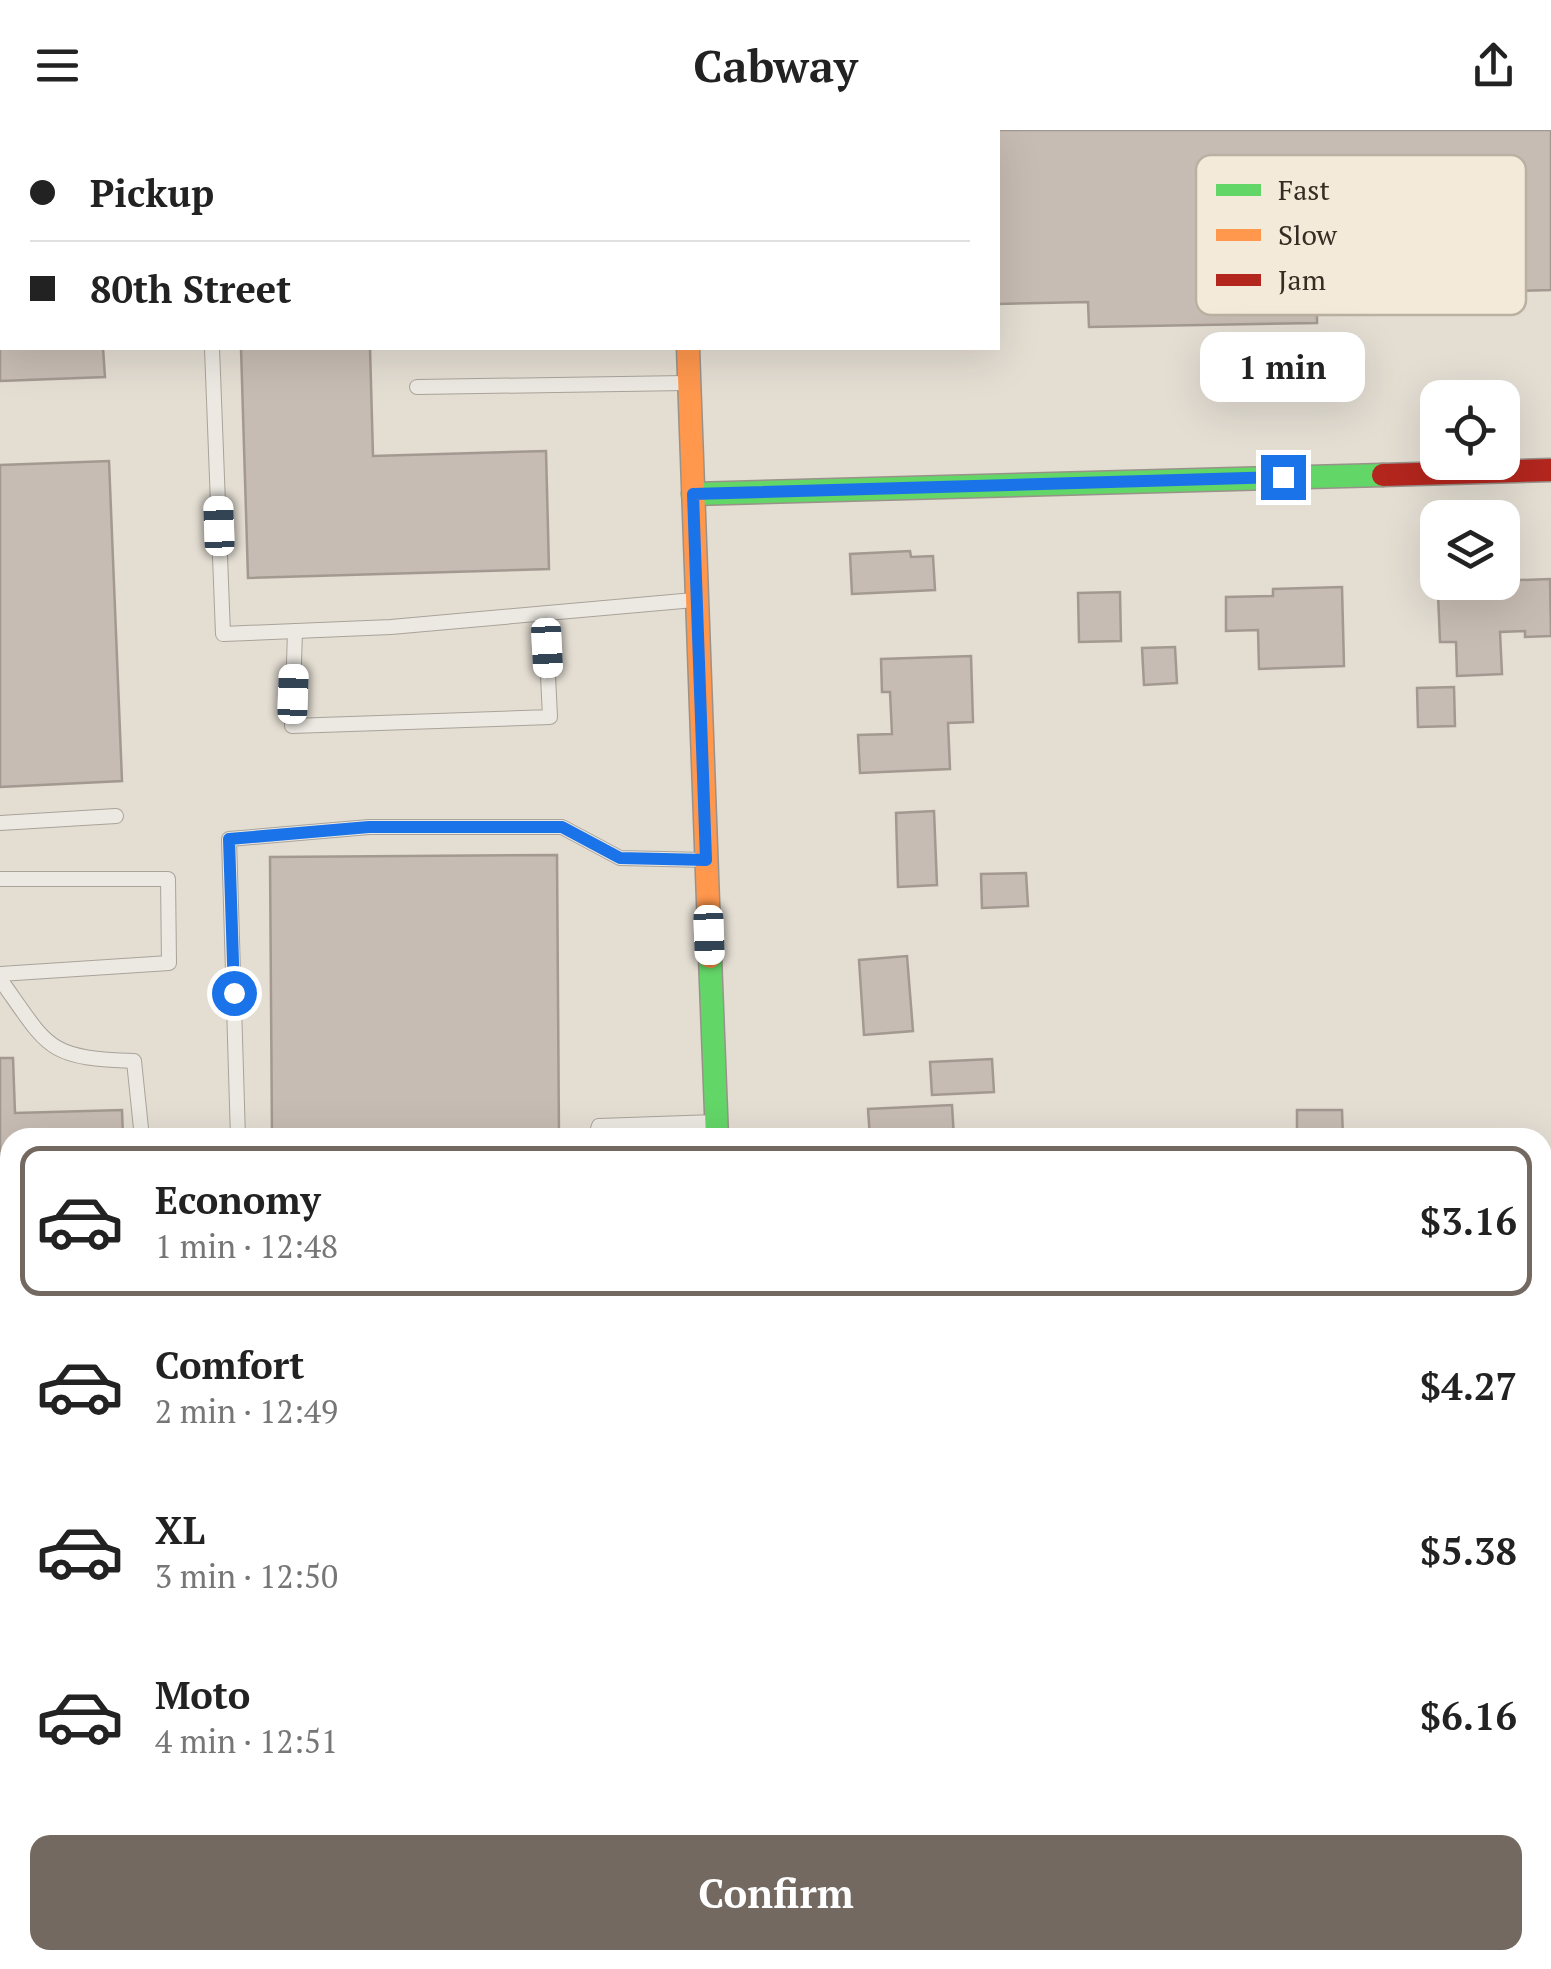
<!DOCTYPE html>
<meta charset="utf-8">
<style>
body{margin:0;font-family:"PT Serif",serif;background:#f6f6f6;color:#222;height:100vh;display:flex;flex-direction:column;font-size:38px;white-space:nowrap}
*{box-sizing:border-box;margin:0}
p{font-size:32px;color:#767676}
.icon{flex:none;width:55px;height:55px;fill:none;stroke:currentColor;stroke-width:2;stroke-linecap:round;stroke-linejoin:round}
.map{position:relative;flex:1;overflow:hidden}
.sheet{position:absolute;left:0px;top:998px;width:1552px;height:842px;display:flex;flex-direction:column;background:#fff;border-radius:30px 30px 0 0;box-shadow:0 10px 40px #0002}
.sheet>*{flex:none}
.top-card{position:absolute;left:0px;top:0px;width:1000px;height:220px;box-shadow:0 10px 40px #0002;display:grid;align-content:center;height:220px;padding:0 30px;background:#fff}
.controls{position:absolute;left:1420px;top:250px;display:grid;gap:20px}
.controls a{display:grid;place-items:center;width:100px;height:100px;border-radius:20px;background:#fff;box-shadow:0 10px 40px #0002;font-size:50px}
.end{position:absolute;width:45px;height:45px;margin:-22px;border:12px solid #1a73e8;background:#fff;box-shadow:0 0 0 5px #fff}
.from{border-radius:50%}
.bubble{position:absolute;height:70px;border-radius:20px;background:#fff;box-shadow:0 10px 40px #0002;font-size:32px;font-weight:800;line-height:70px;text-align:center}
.car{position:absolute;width:30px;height:60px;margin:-30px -15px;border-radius:12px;box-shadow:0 0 8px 2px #0007;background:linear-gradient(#fff 24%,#345 0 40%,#fff 0 76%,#345 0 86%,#fff 0)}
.top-card b{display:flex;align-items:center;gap:35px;height:95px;font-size:38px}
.top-card b+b{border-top:2px solid #e0e0e0}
.top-card i{width:25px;height:25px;background:#222}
ul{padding:18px 0 0;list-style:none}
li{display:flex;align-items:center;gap:30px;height:150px;margin:0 20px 15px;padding:0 10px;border:5px solid transparent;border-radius:20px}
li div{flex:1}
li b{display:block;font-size:38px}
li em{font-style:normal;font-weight:800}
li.active{border-color:#746960}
li>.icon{width:90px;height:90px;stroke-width:1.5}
.primary-button{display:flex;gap:20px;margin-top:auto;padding:20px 30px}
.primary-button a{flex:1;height:115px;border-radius:20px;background:#746960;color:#fff;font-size:40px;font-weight:800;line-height:115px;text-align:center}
header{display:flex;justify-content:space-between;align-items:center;height:130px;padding:0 30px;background:#fff;font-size:45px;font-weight:800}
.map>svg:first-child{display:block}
.water{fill:#bbc9c0}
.building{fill:#c7bcb3;stroke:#a39990;stroke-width:2.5}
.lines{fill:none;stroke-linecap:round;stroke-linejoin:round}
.lane-casing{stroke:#a9a39a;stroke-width:16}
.street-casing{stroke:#a9a39a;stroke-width:30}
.fast-casing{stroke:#99928a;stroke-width:25}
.slow-casing{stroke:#99928a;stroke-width:25}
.jam-casing{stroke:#99928a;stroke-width:25}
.lane{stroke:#ece9e2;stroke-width:14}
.street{stroke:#ece9e2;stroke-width:28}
.fast{stroke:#63d668;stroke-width:22}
.slow{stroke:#ff974d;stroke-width:22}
.jam{stroke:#b3261e;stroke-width:22}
.route{stroke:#1a73e8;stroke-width:12}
.key{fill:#f3ead9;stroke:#bbb1a2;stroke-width:2.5}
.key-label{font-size:28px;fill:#382b22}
</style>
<header><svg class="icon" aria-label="menu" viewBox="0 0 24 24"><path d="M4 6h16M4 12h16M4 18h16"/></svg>Cabway<svg class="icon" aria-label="share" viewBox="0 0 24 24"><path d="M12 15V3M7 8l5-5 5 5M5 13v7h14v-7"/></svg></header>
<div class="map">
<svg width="1551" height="1839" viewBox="0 0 1551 1839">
<rect width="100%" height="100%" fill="#e3ddd2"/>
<path class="water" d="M517,1830H638V1839H516Z"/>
<g class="building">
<path d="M0,0H95V2H2V218H103L105,247L0,251Z"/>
<path d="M235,0H386V2H236Z"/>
<path d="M939,0H1551V160L1333,166V155H1317V193L1089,197L1088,172L998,174V2Z"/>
<path d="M241,218H370L373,326L546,321L549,439L248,448Z"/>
<path d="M109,331L122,651L0,657V335Z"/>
<path d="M910,421L911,427L933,426L935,460L852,464L850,424Z"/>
<path d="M1550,449L1551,506L1525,507V501L1500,502L1502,544L1457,546L1456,512H1440L1438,464H1465L1464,452Z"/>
<path d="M1342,457L1344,536L1259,539L1258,500L1226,501V467L1273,466V459Z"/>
<path d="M1120,462L1121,511L1079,512L1078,463Z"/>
<path d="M1175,517L1177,553L1144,555L1142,518Z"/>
<path d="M971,526L973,592L948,593L950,639L860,643L858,605L892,604L890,562H882L881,529Z"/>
<path d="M1454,557L1455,596L1418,597L1417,558Z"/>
<path d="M934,681L937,755L898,757L896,683Z"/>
<path d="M557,725L559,1008H272L270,727Z"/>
<path d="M1026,743L1028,776L982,778L981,744Z"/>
<path d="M907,826L913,901L864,905L859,830Z"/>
<path d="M0,928H13L15,983L122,980L123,1008H10V1260H0Z"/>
<path d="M992,929L994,962L932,965L930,932Z"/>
<path d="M952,975L954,1008H870L868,979Z"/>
<path d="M1297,980H1342L1343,1008H1297Z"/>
<path d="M0,1381L10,1390V1634L0,1645Z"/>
<rect x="307" y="1830" width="168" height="9"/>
<path d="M894,1830H937L938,1839H894Z"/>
</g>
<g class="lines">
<g class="lane-casing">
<g id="lane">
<path d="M204,0V2"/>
<path d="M864,0V2"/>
<path d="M212,218L223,504L391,497L694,470"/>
<path d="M417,257L686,253"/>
<path d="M295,501L292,596L550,587L545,484"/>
<path d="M0,693L116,686"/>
<path d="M0,749H168L169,833L0,844"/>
<path d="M0,849C49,918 46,928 134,931L142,1008"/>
<path d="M238,1008L229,709L369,697H562L620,728L706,730"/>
<path d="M595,1008L599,996L716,992"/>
<path d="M0,1286H10"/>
<path d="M0,1738L10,1737"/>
<path d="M0,1822L10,1821"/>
<path d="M168,1830V1839"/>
<path d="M259,1830V1839"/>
</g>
</g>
<g class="street-casing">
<path id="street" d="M1542,1226H1551"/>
</g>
<g class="fast-casing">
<g id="fast">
<path d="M680,0V2"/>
<path d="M693,364L1383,345"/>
<path d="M710,827L717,1008"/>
</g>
</g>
<g class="slow-casing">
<g id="slow">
<path d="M688,218L710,827"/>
<path d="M734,1830V1839"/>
</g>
</g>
<g class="jam-casing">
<path id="jam" d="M1383,345L1551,340"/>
</g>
<use href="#lane" class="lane"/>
<use href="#street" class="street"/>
<use href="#fast" class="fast"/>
<use href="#slow" class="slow"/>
<use href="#jam" class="jam"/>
</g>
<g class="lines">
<path class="route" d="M234,863L229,709L369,697H562L620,728L706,730L693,364L1283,347"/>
</g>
<rect x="1196" y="25" width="330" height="160" rx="15" class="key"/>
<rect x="1216" y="54" width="45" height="12" fill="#63d668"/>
<rect x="1216" y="99" width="45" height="12" fill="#ff974d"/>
<rect x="1216" y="144" width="45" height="12" fill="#b3261e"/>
<g class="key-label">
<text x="1278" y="70">Fast</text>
<text x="1278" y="115">Slow</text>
<text x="1278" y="160">Jam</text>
</g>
</svg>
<div class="controls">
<a><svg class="icon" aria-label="locate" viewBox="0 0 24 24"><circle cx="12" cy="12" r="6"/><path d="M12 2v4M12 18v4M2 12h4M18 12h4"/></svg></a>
<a><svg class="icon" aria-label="layers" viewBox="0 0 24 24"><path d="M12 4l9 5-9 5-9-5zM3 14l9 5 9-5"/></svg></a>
</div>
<i class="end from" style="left:234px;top:863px"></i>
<i class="end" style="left:1283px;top:347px"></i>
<div class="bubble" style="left:1200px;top:202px;width:165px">1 min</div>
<i class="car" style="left:219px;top:396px;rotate:358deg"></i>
<i class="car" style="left:547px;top:518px;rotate:177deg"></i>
<i class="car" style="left:293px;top:564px;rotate:2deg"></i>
<i class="car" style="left:709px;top:805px;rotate:178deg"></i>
<div class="top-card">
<b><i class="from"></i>Pickup</b>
<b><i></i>80th Street</b>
</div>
<section class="sheet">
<ul>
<li class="active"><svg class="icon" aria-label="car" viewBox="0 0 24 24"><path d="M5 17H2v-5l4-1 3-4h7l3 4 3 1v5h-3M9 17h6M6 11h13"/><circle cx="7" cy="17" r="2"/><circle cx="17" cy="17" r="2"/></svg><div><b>Economy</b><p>1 min · 12:48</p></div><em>$3.16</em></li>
<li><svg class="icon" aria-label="car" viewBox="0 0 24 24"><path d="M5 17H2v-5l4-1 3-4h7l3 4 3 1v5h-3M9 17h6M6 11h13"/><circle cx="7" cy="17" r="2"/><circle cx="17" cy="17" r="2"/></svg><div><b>Comfort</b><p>2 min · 12:49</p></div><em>$4.27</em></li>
<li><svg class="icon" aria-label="car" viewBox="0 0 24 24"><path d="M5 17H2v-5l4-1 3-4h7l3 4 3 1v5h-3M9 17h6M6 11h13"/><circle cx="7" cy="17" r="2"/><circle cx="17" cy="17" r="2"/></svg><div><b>XL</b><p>3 min · 12:50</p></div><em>$5.38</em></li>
<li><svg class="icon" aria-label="car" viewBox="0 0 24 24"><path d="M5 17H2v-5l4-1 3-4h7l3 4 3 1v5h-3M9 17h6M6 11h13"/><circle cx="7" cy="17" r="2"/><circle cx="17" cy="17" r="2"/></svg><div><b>Moto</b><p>4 min · 12:51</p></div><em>$6.16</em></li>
</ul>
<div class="primary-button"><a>Confirm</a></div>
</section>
</div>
